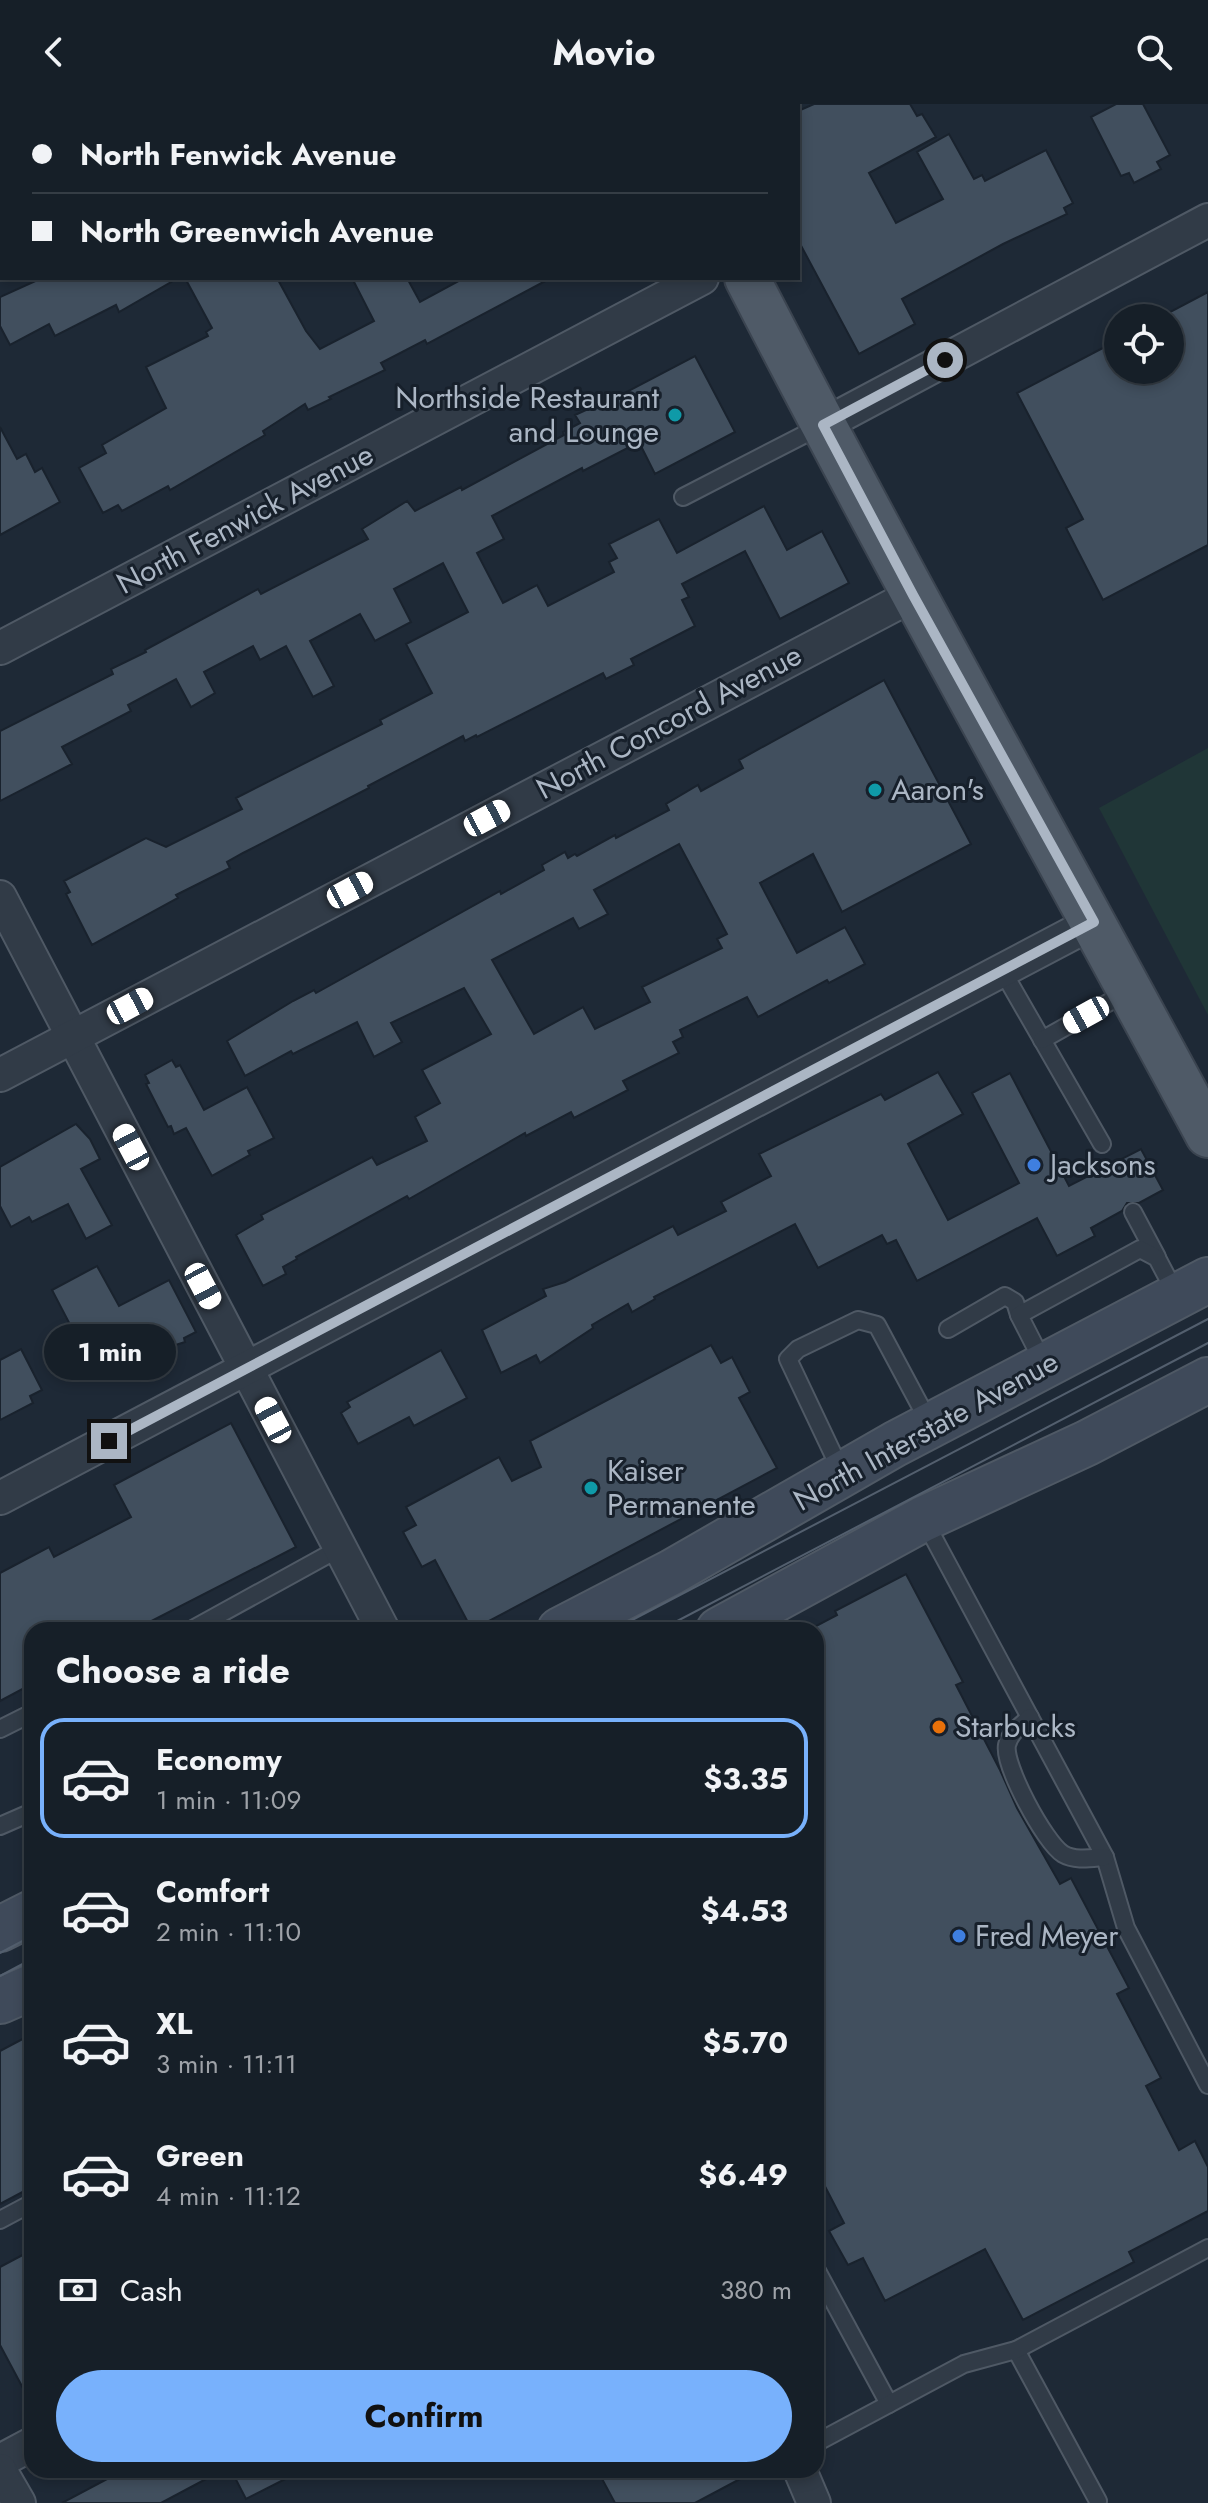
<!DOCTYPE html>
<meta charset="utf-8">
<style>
body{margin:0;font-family:Jost,sans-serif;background:#1f2730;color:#f1f3f6;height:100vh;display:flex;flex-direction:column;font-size:30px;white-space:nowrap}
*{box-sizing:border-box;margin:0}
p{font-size:26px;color:#9ea2a8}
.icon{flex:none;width:44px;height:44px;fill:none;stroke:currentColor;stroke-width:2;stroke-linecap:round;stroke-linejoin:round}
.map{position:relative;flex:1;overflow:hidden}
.drawer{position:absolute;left:24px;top:1518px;width:800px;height:856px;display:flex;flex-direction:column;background:#161f28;border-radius:24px;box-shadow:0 4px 12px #0003,0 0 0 2px #353d45}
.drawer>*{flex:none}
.top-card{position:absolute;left:0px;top:0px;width:800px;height:176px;box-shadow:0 4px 12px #0003,0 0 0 2px #353d45;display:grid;align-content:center;height:176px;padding:0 32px;background:#161f28}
.buttons{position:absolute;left:1104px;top:200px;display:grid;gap:16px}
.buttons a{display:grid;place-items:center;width:80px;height:80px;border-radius:50%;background:#161f28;box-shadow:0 4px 12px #0003,0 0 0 2px #353d45;font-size:40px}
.end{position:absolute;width:36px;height:36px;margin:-18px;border:10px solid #abb6c4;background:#111;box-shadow:0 0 0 4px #111}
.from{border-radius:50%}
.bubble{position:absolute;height:56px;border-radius:28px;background:#161f28;box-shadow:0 4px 12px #0003,0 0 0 2px #353d45;font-size:26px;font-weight:700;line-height:56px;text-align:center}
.car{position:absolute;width:24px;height:48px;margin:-24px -12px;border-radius:10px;box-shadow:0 0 6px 2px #0007;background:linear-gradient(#fff 24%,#345 0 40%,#fff 0 76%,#345 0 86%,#fff 0)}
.top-card b{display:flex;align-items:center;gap:28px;height:76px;font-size:30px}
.top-card b+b{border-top:2px solid #353d45}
.top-card i{width:20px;height:20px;background:#f1f3f6}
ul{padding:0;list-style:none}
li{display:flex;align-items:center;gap:24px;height:120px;margin:0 16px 12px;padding:0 16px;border:4px solid transparent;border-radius:24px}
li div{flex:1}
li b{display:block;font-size:30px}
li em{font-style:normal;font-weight:700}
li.active{border-color:#78b1fc}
li>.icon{width:72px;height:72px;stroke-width:1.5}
h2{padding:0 32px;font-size:36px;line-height:96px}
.pay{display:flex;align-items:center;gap:20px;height:88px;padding:0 32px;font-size:30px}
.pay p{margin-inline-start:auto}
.button{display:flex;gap:16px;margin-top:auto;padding:16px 32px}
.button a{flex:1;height:92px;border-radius:48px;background:#78b1fc;color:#111;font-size:32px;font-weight:700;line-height:92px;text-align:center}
header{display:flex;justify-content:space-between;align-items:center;height:104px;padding:0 32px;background:#161f28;font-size:36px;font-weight:700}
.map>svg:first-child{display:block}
.green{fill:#203637}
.building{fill:#414f5e;stroke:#19222d;stroke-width:2;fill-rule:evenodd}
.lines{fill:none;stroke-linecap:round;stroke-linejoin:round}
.lane-casing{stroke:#4f5965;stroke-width:20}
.street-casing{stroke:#4f5965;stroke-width:36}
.secondary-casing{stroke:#4f5965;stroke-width:48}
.primary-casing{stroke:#3b4450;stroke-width:48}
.lane{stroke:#313b47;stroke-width:16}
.street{stroke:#313b47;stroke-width:32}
.secondary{stroke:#3f4a5a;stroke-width:44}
.primary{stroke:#4f5a67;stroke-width:44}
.tram{stroke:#535f6e;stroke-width:2}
.route{stroke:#abb6c4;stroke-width:10}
.culture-dot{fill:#0f9aa8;stroke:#17202b;stroke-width:3}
.shop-dot{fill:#3f7fe0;stroke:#17202b;stroke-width:3}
.food-dot{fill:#e8710a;stroke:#17202b;stroke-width:3}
.labels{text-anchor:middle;stroke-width:6;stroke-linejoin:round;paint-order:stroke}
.poi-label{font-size:30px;fill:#abb6c4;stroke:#17202b;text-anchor:start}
.street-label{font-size:30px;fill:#abb6c4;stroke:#17202b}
</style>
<header><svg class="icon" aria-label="back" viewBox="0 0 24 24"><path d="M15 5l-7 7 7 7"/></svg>Movio<svg class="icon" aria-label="search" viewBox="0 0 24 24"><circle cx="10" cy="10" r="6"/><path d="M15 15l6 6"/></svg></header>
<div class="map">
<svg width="1208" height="2399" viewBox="0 0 1208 2399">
<rect width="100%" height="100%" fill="#1e2936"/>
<path class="green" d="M1208,644V911L1099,704Z"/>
<g class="building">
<path d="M814,0H910L917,12L922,10L936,33L869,69L896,119L943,95L917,48L949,30L974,75L982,71L985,77L1046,46L1073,99L1064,104L1067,110L1003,140L902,195L915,220L859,250L798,136V7Z"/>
<path d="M1116,0H1143L1170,51L1157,58L1161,65L1134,79L1129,69L1121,72L1091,13Z"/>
<path d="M42,174H178L119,208L116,201L55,232L49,220L10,241L0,222V193Z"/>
<path d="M185,174H277L306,227L320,245L374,217L352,174H407L420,198L464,174H551L427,240L425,236L381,259L385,266L329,293L331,295L308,306L305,300L263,327L265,331L170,386L168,382L122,407L118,401L103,409L79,364L106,349L102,341L166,304L146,263L208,232L206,228L212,224Z"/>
<path d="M1208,188V441L1103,496L1066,424L1083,415L1017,289L1118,236V266H1170V208Z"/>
<path d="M695,252L735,328L655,370L639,338L583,367L582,364L492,412L504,435L477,449L503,499L537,481L548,502L614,468L609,458L617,454L609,440L659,415L677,449L764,402L787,446L822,427L849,479L780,515L745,447L682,480L689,493L682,496L695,522L631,555L634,561L606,575L603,569L477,633L476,631L465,637L463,632L368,682L369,684L243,749L227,758L230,764L176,791L178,794L92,841L66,790L70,788L64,777L146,734L166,743L242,705L236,694L382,620L380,616L432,589L406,540L468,508L443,459L394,485L411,518L375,537L360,510L310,537L334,582L313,593L286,542L260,556L253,542L204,568L215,589L191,603L176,575L128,601L131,607L62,643L72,660L0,697V627L113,570L111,565L146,548L145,546L258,485L261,490L368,435L362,425L407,397L415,407L461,383L462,386L564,331L563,328L580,319L575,311L599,300L600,302Z"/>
<path d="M0,323L17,355L26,350L35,368L42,364L60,398L0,431Z"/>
<path d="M884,576L971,740L842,808L813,750L760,779L797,849L845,823L865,860L829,879L827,876L758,913L747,893L680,926L683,933L673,938L679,949L623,977L628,986L574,1014L571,1008L526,1032L525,1029L409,1095L407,1092L296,1153L297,1155L283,1163L286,1170L263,1182L236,1131L263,1115L261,1111L372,1053L377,1061L427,1037L415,1013L440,999L422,966L491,930L464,884L391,919L402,938L374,953L357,918L293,950L291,947L245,972L227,937L293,897L314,886L316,889L500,787L501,790L544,766L542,761L565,748L568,754L575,750L577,752L615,731L616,734L669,706L666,700L698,681L701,687L743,664L739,656ZM679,740L727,830L717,835L722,844L642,883L650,898L595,925L583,903L534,930L492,856L573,814L579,825L608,810L594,786Z"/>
<path d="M172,956L176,963L180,961L204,1006L247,983L274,1034L248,1047L250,1051L212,1072L186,1024L174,1030L171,1022L168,1023L146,980L149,979L145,971Z"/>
<path d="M938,968L963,1010L908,1040L948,1116L1019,1079L972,989L1010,969L1069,1082L1141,1045L1163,1086L1139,1099H1127L1122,1107L1091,1124L1095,1132L1057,1152L1037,1114L917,1177L896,1136L887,1140L882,1131L818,1164L795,1120L654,1193L655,1195L632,1208L628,1200L592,1221L593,1224L540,1259L536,1251L501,1269L482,1226L546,1192L543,1185L565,1178L673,1122L678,1131L726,1107L721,1098L771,1072L759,1050L881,990L885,996Z"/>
<path d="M76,1020L90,1035L100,1055L81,1065L112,1121L86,1135L68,1100L32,1118L29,1113L11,1123L0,1102V1063Z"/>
<path d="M97,1162L119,1202L169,1176L196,1228L184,1234L185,1238L163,1245L152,1224L89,1257L52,1186Z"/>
<path d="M711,1241L721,1259L732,1253L750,1288L739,1294L777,1364L472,1526L435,1456L422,1463L403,1428L416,1421L406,1403L499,1353L512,1377L541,1363L530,1337Z"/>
<path d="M21,1245L42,1286L30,1292L33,1299L0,1316V1256Z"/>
<path d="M441,1246L467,1294L414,1322L409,1313L358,1340L341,1309L350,1303L347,1298Z"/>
<path d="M231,1319L296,1443L134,1526H32V1580L0,1597V1469L49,1443L54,1453L131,1413L114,1381Z"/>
<path d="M906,1470L963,1578L956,1581L1000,1666L1017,1704L1060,1780L1071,1774L1129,1884L1117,1890L1161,1974L1146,1982L1179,2046L1195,2037L1208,2063V2107L1129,2148L1134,2158L1023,2216L985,2145L885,2197L863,2154L848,2161L829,2127L844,2119L816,2065V1522L837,1511L835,1507Z"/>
<path d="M32,1930V2083L0,2100V1947Z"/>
<path d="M32,2146V2301L0,2241V2163Z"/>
<path d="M124,2366H223L161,2399H62Z"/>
<path d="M231,2366H303L246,2395Z"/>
<path d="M615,2366H757L695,2399H615L601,2373Z"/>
</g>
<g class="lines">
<g class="lane-casing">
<g id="lane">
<path d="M550,2L552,0"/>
<path d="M683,393L821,322"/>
<path d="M1002,866L1102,1040"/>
<path d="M1042,936L1129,887"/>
<path d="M1133,1108L1157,1153"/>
<path d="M948,1225L1005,1192L1015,1198L1019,1211"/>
<path d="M1044,1260L1019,1211L1140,1145L1157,1154L1176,1190"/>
<path d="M842,1369L788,1255L798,1245L858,1216L877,1221L931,1322"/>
<path d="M924,1416L1105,1753L1126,1824L1208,1981"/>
<path d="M191,1526L340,1444"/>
<path d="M1030,1613C1021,1622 1010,1628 1007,1641C1003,1661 1045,1739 1063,1750C1075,1757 1091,1754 1105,1753"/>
<path d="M0,1625L32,1609"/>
<path d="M0,1722L32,1708"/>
<path d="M0,2116L32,2099"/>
<path d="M816,2165L889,2300"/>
<path d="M1016,2246L1098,2397"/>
<path d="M816,2339L964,2260L1016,2246L1208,2144"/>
</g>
</g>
<g class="street-casing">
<g id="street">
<path d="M212,2L215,0"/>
<path d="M0,116L2,115"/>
<path d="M823,321L1208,116"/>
<path d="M0,544L702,174"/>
<path d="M0,793L383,1526"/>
<path d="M0,971L913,491"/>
<path d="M0,1394L1094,818"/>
<path d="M0,2357L32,2340"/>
<path d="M0,2366L19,2399"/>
<path d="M800,2366L814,2399"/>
</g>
</g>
<g class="secondary-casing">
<g id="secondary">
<path d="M560,1526L672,1468L895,1340L1208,1176"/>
<path d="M719,1526L923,1415L1087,1339L1208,1276"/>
<path d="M0,1825L32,1809"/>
<path d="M0,1897L32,1883"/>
</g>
</g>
<g class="primary-casing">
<g id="primary">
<path d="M658,0L659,2"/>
<path d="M747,174C895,462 1054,745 1208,1031"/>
</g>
</g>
<use href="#lane" class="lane"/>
<use href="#street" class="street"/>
<use href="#secondary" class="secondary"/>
<use href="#primary" class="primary"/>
<g class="tram">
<path d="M613,1526L1208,1215"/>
<path d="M660,1526L1208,1239"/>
<path d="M0,1849L32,1832"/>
<path d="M0,1872L32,1855"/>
</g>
</g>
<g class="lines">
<path class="route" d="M109,1337L1094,818L913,491L823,321L945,256"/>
</g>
<g class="culture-dot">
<circle cx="675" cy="311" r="8"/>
<circle cx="875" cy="686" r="8"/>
<circle cx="591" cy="1384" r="8"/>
</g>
<g class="shop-dot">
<circle cx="1034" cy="1061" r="8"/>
<circle cx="959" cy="1832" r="8"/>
</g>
<circle class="food-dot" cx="939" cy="1623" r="8"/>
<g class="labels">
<g class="poi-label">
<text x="659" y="304" text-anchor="end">Northside Restaurant<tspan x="659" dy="34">and Lounge</tspan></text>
<text x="891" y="696">Aaron's</text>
<text x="1050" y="1071">Jacksons</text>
<text x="607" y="1377">Kaiser<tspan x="607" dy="34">Permanente</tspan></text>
<text x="955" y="1633">Starbucks</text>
<text x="975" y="1842">Fred Meyer</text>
</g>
<g class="street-label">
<text transform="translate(245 415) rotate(-28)" y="10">North Fenwick Avenue</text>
<text transform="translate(669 618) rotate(-28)" y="10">North Concord Avenue</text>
<text transform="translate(926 1327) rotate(-29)" y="10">North Interstate Avenue</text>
</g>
</g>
</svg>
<div class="buttons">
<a><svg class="icon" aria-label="locate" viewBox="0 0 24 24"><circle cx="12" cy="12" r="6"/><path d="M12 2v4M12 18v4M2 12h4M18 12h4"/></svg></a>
</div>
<i class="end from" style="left:945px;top:256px"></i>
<i class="end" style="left:109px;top:1337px"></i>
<div class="bubble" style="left:44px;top:1220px;width:132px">1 min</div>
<i class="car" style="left:487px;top:714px;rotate:62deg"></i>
<i class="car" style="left:350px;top:786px;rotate:62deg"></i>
<i class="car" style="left:130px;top:902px;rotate:62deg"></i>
<i class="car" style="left:1086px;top:911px;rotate:241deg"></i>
<i class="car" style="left:131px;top:1043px;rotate:332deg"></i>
<i class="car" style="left:203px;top:1182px;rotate:152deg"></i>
<i class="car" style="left:273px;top:1316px;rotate:332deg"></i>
<div class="top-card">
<b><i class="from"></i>North Fenwick Avenue</b>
<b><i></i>North Greenwich Avenue</b>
</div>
<section class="drawer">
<h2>Choose a ride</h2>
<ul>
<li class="active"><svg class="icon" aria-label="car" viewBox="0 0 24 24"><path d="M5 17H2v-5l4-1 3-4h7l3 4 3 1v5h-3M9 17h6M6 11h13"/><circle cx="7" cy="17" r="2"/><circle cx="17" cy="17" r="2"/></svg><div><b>Economy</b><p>1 min · 11:09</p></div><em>$3.35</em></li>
<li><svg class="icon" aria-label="car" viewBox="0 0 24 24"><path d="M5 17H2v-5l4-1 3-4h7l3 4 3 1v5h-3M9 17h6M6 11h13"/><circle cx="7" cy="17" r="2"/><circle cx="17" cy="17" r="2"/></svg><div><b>Comfort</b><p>2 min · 11:10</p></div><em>$4.53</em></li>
<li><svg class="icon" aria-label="car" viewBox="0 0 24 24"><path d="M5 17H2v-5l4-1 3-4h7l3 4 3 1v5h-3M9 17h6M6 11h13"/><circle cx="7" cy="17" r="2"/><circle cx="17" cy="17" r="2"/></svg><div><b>XL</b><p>3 min · 11:11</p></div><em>$5.70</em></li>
<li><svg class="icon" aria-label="car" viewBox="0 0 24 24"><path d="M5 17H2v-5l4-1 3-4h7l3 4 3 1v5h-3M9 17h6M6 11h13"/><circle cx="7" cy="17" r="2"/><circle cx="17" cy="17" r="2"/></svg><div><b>Green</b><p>4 min · 11:12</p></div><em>$6.49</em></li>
</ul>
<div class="pay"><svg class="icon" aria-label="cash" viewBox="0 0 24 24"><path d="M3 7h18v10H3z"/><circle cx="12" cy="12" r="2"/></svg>Cash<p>380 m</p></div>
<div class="button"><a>Confirm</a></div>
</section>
</div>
